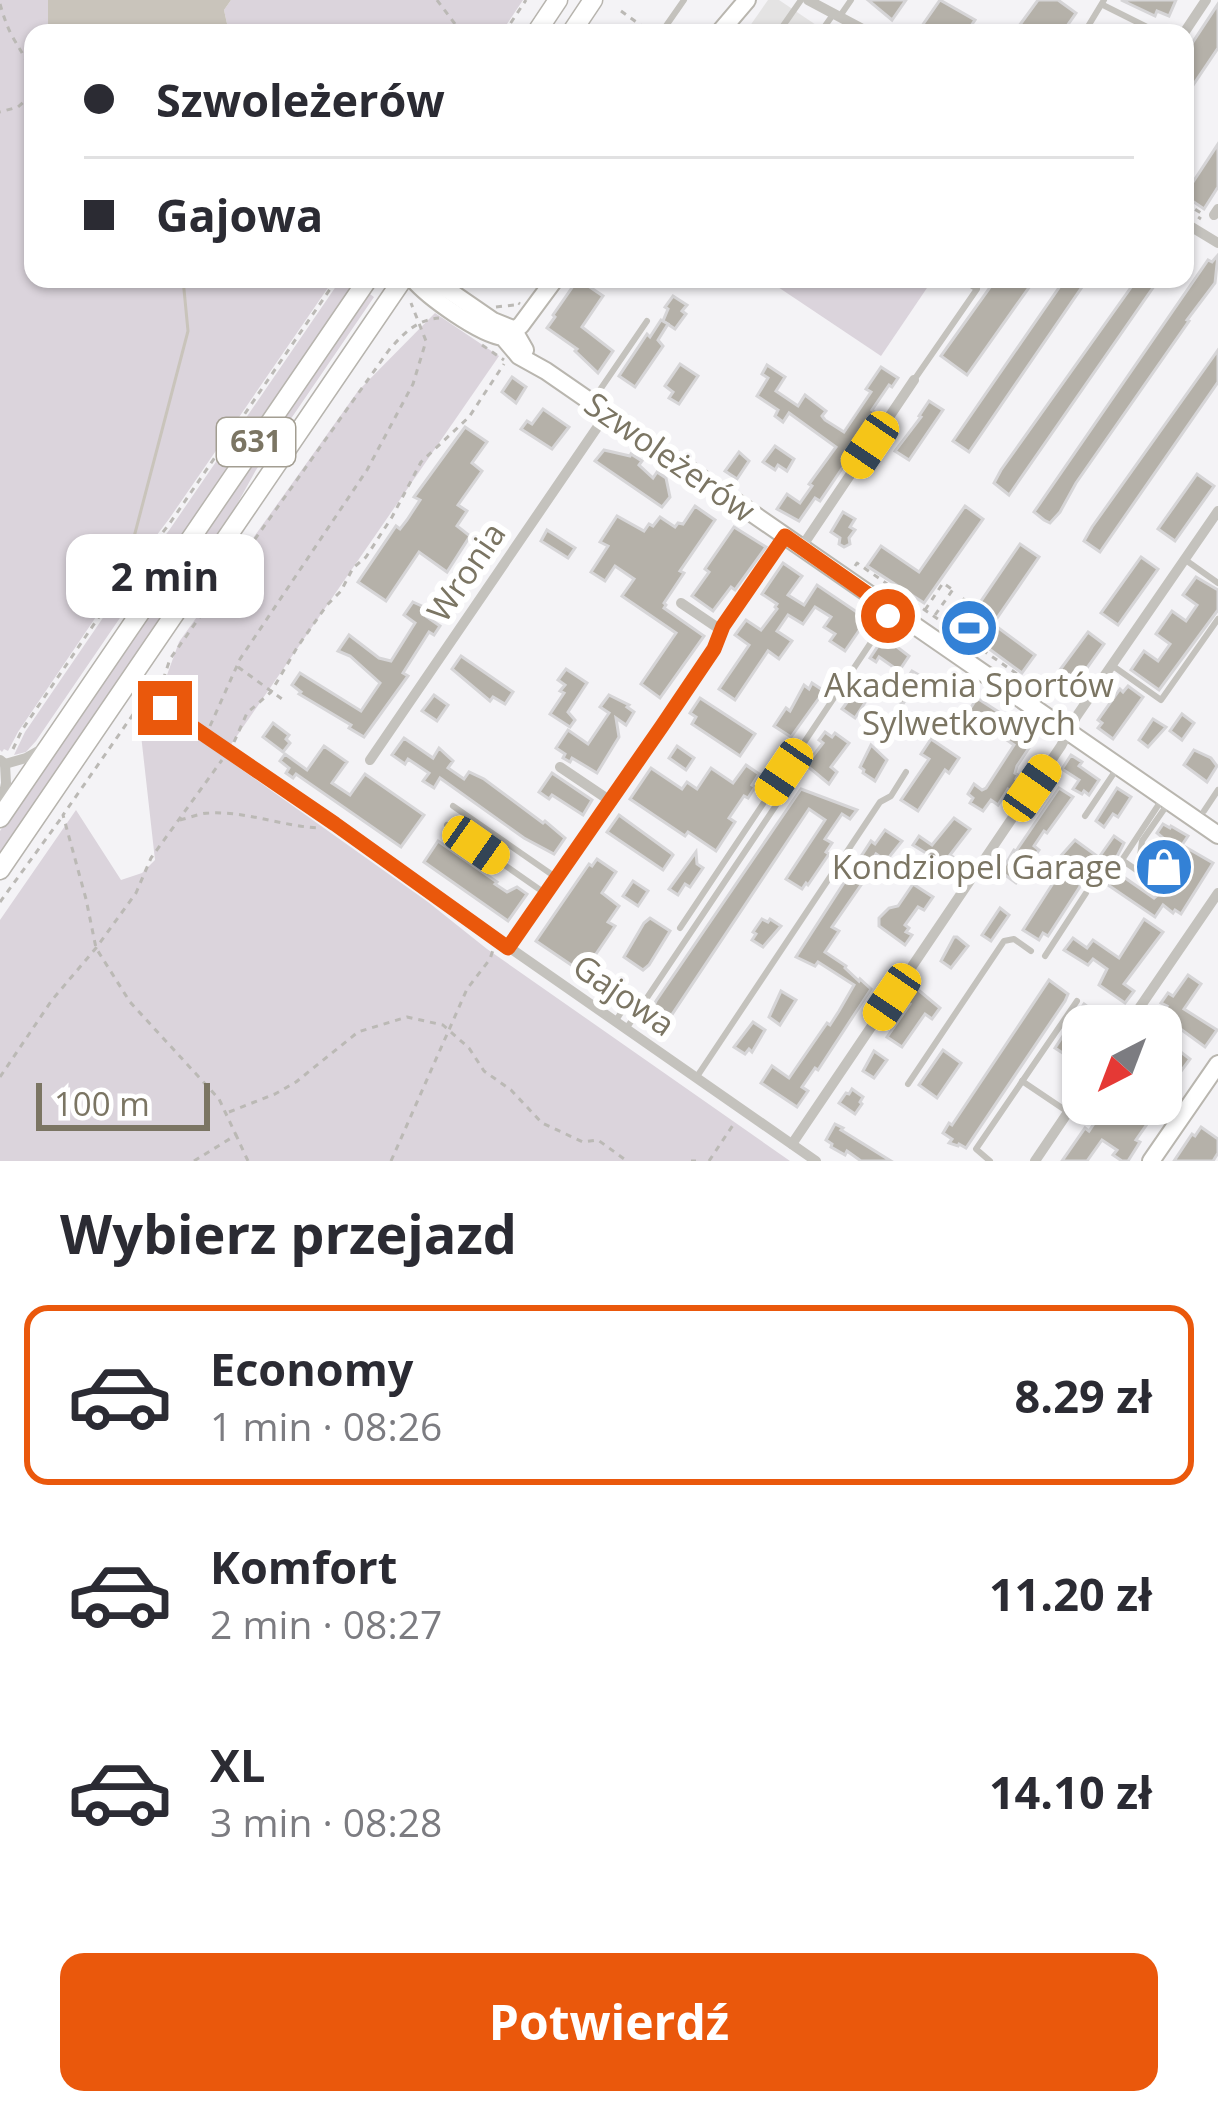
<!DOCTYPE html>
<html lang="pl">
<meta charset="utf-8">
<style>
body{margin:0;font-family:"Open Sans",sans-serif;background:#f2f2f3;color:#2b2b33;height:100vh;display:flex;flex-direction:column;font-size:45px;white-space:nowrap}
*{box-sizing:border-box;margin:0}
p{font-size:39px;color:#7c7c81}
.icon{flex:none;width:66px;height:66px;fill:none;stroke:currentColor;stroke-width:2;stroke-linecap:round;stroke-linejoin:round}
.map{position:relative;height:1161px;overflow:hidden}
.side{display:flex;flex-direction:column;background:#fff;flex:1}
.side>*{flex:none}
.banner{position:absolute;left:24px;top:24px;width:1170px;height:264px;border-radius:24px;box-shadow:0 3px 9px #0004;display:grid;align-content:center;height:264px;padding:0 60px;background:#fff}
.needle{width:78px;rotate:222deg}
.tools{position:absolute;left:1062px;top:1005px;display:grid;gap:24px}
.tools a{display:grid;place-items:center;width:120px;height:120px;border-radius:24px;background:#fff;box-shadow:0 3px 9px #0004;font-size:60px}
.scale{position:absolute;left:36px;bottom:30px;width:174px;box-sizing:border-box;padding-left:12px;border:6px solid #7b7563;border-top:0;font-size:33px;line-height:42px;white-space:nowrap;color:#7b7563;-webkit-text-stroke:9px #fff;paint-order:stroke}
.end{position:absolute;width:54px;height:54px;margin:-27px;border:15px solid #ea580c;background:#fff;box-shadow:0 0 0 6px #fff}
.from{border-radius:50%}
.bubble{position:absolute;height:84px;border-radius:24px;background:#fff;box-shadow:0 3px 9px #0004;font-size:39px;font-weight:700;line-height:84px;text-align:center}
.car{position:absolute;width:36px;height:72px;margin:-36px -18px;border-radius:15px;box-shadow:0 0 9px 3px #0007;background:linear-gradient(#f5c518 24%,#345 0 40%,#f5c518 0 76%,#345 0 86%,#f5c518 0)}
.banner b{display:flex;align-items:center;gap:42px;height:114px;font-size:45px}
.banner b+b{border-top:3px solid #e1e1e2}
.banner i{width:30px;height:30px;background:#2b2b33}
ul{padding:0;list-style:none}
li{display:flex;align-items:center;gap:36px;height:180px;margin:0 24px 18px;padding:0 36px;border:6px solid transparent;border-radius:24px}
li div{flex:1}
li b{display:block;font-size:45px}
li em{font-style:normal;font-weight:700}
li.selected{border-color:#ea580c}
li>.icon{width:108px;height:108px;stroke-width:1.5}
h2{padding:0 60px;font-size:54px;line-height:144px}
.button{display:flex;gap:24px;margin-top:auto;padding:24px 60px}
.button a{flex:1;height:138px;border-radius:24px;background:#ea580c;color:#fff;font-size:48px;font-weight:700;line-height:138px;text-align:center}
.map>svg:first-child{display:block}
.built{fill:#e4e3e3}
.green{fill:#dbd4dc}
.water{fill:#c9c4bb}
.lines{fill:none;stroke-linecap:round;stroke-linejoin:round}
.stream{stroke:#c9c4bb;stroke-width:3}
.building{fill:#b5b1a9;stroke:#d6d5d7;stroke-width:3}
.secondary-casing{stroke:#b9b6af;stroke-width:20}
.primary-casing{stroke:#b7b4ae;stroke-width:21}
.path{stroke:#bbb9b5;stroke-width:3;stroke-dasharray:6 6;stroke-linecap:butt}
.lane{stroke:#c4c2bd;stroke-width:6}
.street{stroke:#c4c2bd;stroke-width:10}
.secondary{stroke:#fff;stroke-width:16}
.primary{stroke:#fff;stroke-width:18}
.route{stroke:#ea580c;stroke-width:15}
.labels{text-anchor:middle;stroke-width:12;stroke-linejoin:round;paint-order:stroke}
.shield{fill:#fff;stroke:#a39e92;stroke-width:3}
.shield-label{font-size:30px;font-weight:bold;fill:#7b7563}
.street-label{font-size:33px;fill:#7b7563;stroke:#fff}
.poi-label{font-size:33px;fill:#7b7563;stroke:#fff}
</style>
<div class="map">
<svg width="1218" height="1161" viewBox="0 0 1218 1161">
<rect width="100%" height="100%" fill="#f4f3f6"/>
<path class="built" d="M768,0H779L828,33H745Z"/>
<g class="green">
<path d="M0,0H48V33H33V279H334L169,519L104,605L18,732L8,751L4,749L2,752L0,750Z"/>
<path d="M231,0H523L501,33H229L224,10Z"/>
<path d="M341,279L358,280L182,538L126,609L36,741L26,752L14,755L25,732L111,606L170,529Z"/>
<path d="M766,279H933L881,356Z"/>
<path d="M367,292L374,297L256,470L226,524L0,856V831Z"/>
<path d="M435,313L499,356L230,746L159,697L179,642L358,391Z"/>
<path d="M148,703L428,902L487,949L790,1161H0V920L76,810L121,880L142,873L155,860L139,717Z"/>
</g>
<path class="water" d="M48,0H231L224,10L229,33H48Z"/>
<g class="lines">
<path class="stream" d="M134,537L188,331L183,279"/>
</g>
<g class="building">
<path d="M868,0H906L892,20Z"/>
<path d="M940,0L975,20L966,33H917Z"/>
<path d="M1038,0H1058L1076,13L1062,33H1029L1019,26Z"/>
<path d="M1121,0H1176L1169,16L1157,11L1155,16Z"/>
<path d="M1218,4V48L1185,97V54Z"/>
<path d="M1218,144V187L1204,209L1185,196V177L1193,182Z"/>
<path d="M1218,255L1215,283L1187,320L1189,321L1076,483L1060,512L1050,523L1044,520L1034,512L1208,260L1212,262Z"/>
<path d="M578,279L603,296L582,327L613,351L598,373L575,351L577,349L547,328L555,317L553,315Z"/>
<path d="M996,279H1020L1030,286L967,375L941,356Z"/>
<path d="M1065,279H1080L1077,283L1082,287L969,452L953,441Z"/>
<path d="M1137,279H1159L1009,495L994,483L1001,470Z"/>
<path d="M673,296L687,305L682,311L686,314L675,329L663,321L668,309L665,307Z"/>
<path d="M661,320L668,324L658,340L663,346L635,387L619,376L647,334L650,337Z"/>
<path d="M1218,350V382L1100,552L1084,541L1092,527Z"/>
<path d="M680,364L698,376L679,404L669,398L673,392L665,386Z"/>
<path d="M767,365L785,377L776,391L798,406L805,395L826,411L822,416L825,420L844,432L871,392L866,389L881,367L898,378L892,387L889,385L872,410L879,415L860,443L854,440L842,458L847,461L839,473L820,501L815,498L799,521L777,509L787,494L800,503L812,486L809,484L836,447L789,413L783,422L775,416L778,410L757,396L768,378L762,374Z"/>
<path d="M512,377L526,387L516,403L502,392Z"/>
<path d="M929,401L943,410L909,460L895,451L921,417L919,416Z"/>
<path d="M543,409L569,427L552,449L521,429L527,421L532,424Z"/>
<path d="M465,427L487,442L472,463L482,471L458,505L467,511L457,526L470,536L447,572L419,552L386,601L358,582L396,526L400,529L407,520L420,500L414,497Z"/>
<path d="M775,446L794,459L787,471L778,465L775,470L763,462Z"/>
<path d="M604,450L630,456L631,454L642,461L639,465L653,478L657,472L666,478L670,497L662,507L595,461Z"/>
<path d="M739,452L749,461L737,479L725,471Z"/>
<path d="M1197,474L1214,486L1175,541L1158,529Z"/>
<path d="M695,506L715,520L680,571L684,573L664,603L666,605L664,608L704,636L660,698L641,684L676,633L622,596L634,579L615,566L605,581L591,572L608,546L600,542L617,516L644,531L649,524L653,526L660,517L675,527L678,523L683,524Z"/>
<path d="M965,506L983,519L924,603L867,566L881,546L919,572Z"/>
<path d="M843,512L855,519L850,527L855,530L849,538L850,544L844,547L839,544L840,538L831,532Z"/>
<path d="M734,527L766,547L735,590L731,587L713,611L692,596L709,572L705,569Z"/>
<path d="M547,530L575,548L568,558L541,541Z"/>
<path d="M1020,544L1039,557L993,624L1035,655L1022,673L962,629Z"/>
<path d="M1141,557L1158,569L1118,625L1101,613Z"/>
<path d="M783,563L802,576L788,595L804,605L817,585L867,619L845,651L830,641L835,634L824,627L831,617L815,607L803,624L788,615L777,631L792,641L779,659L768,651L735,700L719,689L749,645L735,635L746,620L761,630L777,609L775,607L777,604L762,594Z"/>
<path d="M1196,577L1218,590V610L1159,690L1131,670L1144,651L1158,661L1170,644L1156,634L1172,611L1186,621L1197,605L1183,595Z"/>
<path d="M413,602L426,608L430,613L427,617L440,626L434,635L429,632L403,673L408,676L364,737L349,728L351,725L299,694L301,692L292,685L300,673L361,711L380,683L350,656L338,651L349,635L379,658L391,661L415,623L404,615Z"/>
<path d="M1088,632L1104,644L1064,700L1049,688L1051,682Z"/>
<path d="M884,637L909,656L899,671L879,657L876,662L870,658Z"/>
<path d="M461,656L513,692L505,704L493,697L490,701L452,669Z"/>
<path d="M566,669L587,683L568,712L575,720L570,727L550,714L564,693L560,691L565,685L558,680Z"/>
<path d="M912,671L919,675L903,704L894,698Z"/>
<path d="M812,683L824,691L791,737L774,726L786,708L790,711L804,685L809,689Z"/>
<path d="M1128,686L1143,697L1113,739L1098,728L1102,723L1098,720L1120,689L1123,692Z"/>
<path d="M856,690L868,698L855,718L842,709Z"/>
<path d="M434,695L448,705L437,721L422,711Z"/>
<path d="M609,695L629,705L627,707L634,712L626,725L616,718L619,737L597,773L572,758L570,762L563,758L565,754L556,748L568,730L588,744L609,713L600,707Z"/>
<path d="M700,698L755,734L740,756L692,724L696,717L690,713Z"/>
<path d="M977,698L1011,720L1016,726L1012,732L1031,745L1017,766L1015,773L1018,775L1016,779L1023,784L1016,794L1008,789L998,805L991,800L983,811L970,803L973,798L968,794L974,784L982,790L986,788L1014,745L994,731L989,738L981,733L987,724L968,712Z"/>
<path d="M1182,714L1194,723L1182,740L1170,731Z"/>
<path d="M1153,719L1166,727L1148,747L1139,740Z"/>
<path d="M273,723L289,735L286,739L290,743L283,752L263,737Z"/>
<path d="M825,732L832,737L835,733L849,743L831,767L837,772L829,784L806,765L823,743L819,740Z"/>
<path d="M404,738L433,758L439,748L453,761L448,768L464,779L469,772L484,779L543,823L545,821L565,838L554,854L524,838L440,778L434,788L423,781L429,773L408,759L405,764L392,755Z"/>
<path d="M931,739L959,758L949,773L945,770L918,811L901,800L929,759L921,754Z"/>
<path d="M871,745L887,760L875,781L863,773L864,770L860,767Z"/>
<path d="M324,746L347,762L332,783L350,795L365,774L424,815L401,847L296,774L293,778L286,773L289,768L280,761L285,754L307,770Z"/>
<path d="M677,746L694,758L686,770L669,758Z"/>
<path d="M1194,750L1211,758L1217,766L1207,782L1184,765Z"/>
<path d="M1071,755L1082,762L1079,766L1099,780L1089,795L1084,791L1082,794L1073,789L1079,780L1062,769Z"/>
<path d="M746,765L759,774L752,785L755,787L748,798L744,796L729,818L735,822L716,851L688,832L685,836L630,799L651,768L682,789L687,782L697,789L711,768L733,783Z"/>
<path d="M552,773L592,800L583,815L552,795L549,799L539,792Z"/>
<path d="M1059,788L1073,797L1047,833L1044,831L1034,846L1039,850L1016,883L1001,872L1014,850L1016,851Z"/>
<path d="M1117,788L1131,797L1118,817L1113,814L1104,827L1096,821Z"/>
<path d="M801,789L857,810L850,819L842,814L825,839L832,843L826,852L829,854L808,885L806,883L802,889L786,879L825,820L809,809L669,1019L665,1024L648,1018L656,1001Z"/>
<path d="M619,815L671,853L673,855L663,870L607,832Z"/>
<path d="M954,818L970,829L950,855L956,859L953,863L956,865L945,881L927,868L934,858L913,845L919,836L932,845Z"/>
<path d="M1163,824L1170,828L1171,826L1188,836L1182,845L1213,863L1181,914L1175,910L1173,913L1163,905L1155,917L1108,885L1115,871L1154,898L1163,890L1167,879L1156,872L1174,847L1157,833Z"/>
<path d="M885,830L902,841L886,861L876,854L866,870L870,872L832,927L839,931L825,952L846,966L845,968L859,981L860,979L871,989L818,1070L815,1068L802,1087L808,1091L797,1107L761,1083L772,1066L789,1078L827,1023L830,1025L839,1011L854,985L818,962L815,966L796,957L871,841L875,844Z"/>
<path d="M1114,836L1124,843L1109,872L1095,863Z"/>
<path d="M1075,840L1097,856L1077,883L1081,885L1048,936L1043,933L1039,940L1023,930L1066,863L1059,858Z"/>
<path d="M438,841L497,882L495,884L507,892L517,887L527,894L508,921L424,862Z"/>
<path d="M696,852L697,864L703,868L690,887L685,884L678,895L669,889Z"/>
<path d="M597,859L616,872L602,893L619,906L608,922L615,926L583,973L536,941L589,864L592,866Z"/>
<path d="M633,881L648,891L638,906L623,896Z"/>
<path d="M913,884L933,897L924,910L918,907L905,925L909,928L906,932L912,935L905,945L879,926V918L889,908L898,906Z"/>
<path d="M1000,908L1009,915L991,941L982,935Z"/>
<path d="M650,918L670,931L649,965L643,970L624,957L644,923Z"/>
<path d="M762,919L768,922L770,919L781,926L763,947L752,940L756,934L753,932Z"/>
<path d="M1144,919L1163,932L1124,984L1134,991L1125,1003L1099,985L1107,969L1093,959L1088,965L1064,950L1073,938L1087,948L1093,940L1119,958Z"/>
<path d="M954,937H957L968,946L951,968L941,961Z"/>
<path d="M1188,975L1201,984L1184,1009L1217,1030L1205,1047L1175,1025L1165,1040L1190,1059L1179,1074L1168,1066L1161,1076V1026H1153L1167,1006L1161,1003L1168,993L1173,996Z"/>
<path d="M1049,980L1068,994L1065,1001L966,1148L959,1144L958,1146L949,1143L952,1139L943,1133L949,1123L952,1125Z"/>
<path d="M916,988L940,1008L932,1019L925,1014L902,1047L887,1037L910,1004L907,1002Z"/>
<path d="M781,991L796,1000L780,1025L769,1017Z"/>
<path d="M1084,1004L1114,1026H1083V1066L1055,1048Z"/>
<path d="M753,1022L765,1030L752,1052L749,1049L745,1054L734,1047Z"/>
<path d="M943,1050L961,1063L937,1098L919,1085Z"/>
<path d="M874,1051L887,1060L874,1078L863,1071Z"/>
<path d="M852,1089L863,1097L860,1102L862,1104L855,1114L839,1103L846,1093L849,1094Z"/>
<path d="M1101,1104H1161L1136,1140L1140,1142L1128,1161H1122L1113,1155L1117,1150L1102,1140L1087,1161H1062L1085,1128L1089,1131L1101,1113L1097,1111Z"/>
<path d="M835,1124L843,1128L841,1130L891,1161H861L847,1151L845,1155L831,1147L832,1144L826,1140Z"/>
<path d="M1201,1127L1218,1139V1153L1213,1161H1174L1192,1134L1195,1136Z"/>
</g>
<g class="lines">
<g class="secondary-casing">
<g id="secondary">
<path d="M719,33L747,0"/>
<path d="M413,279C428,297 480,334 503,337L519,356L546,371L1218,835"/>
<path d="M432,279L493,321L513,329L525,350"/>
<path d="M509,335L521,325L555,279"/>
<path d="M1151,1161L1218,1064"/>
</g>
</g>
<g class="primary-casing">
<g id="primary">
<path d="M536,33L558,0"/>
<path d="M571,33L593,0"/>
<path d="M0,818L368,279"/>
<path d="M0,870L403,279"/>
</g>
</g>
<g class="path">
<path d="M437,0L455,24"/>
<path d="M0,4C3,14 6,24 11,34C24,58 39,72 26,100L18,107L0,112"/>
<path d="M621,11L650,32"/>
<path d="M504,33L526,0"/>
<path d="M1185,203L1201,213L1198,217L1201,219"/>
<path d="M496,307L514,305L517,302L520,304"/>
<path d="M482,345L504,360"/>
<path d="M855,566L857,563L1020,676L1022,680"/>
<path d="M925,610L943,583L953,590"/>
<path d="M935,615L954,588"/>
<path d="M948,623L966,596"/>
<path d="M958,631L976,605L965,598"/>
<path d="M238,667L282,699"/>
<path d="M151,700L161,686L170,659L389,350C403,334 416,320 439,318"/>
<path d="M151,700L141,703L63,815L86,899L96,948L130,1002L219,1099L236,1135"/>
<path d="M210,726L240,659L367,470L413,384L426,341L411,303"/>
<path d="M234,742L247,713L271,692L298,646L327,605L341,591L353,568L366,557L392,517L421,462L469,417L504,364"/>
<path d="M13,749L22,730L107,605L170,523L337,279"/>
<path d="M180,820C189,818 200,813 209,813C246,811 282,826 318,828"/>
<path d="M0,902L62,817"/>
<path d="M0,1077L52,1000L96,948L136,893L151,858L222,760"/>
<path d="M229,1112L275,1094L296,1082L358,1032L407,1017L443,1025L469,1048L484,1071L511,1090L542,1123L583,1142L598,1140L627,1161"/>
<path d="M194,1161L236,1135L248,1161"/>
<path d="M391,1161L467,989L490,959L493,950"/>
<path d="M691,1161H696"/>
<path d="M709,1161L735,1122"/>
</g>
<g class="lane">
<path d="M1103,5L1159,33"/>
<path d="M840,16L851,0"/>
<path d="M661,33L684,0"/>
<path d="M778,33L801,0"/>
<path d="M820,33L832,16"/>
<path d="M1084,33L1104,0"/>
<path d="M914,380L977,289L966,282L968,279"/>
<path d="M593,400L647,321"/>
<path d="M1187,561L1218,583"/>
<path d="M1113,666L1161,700L1218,619"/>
<path d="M453,806L554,876"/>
<path d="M1204,811L1218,790"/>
<path d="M1085,816L1116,770"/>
<path d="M447,825L546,894"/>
<path d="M1145,860L1140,856L1142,841L1167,805"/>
<path d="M1158,885L1122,860L1161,801"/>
<path d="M680,928L890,614"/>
<path d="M1045,956L1086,893"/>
<path d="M615,1022L622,1011"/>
<path d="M626,1029L791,783"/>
<path d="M696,1078L880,802L891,796L906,772"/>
<path d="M1022,1081L1068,1112"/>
<path d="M908,1084L1004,941L1014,939L1031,951"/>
<path d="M990,1161L976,1149L1077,1001"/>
</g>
<g class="street">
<path d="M808,0L870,33"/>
<path d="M1184,33L1206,0"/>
<path d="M1214,215L1218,209"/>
<path d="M1185,223L1218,243"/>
<path d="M801,548L914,380"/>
<path d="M681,603L721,630"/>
<path d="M165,708L816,1161"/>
<path d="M0,760L5,764L6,783L1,808"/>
<path d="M370,760L607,413"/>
<path d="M5,764L26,758L40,750"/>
<path d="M560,767L609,800"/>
<path d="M508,948L662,726L714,649L723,625L785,536"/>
<path d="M1127,1026L1218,893"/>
<path d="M792,1144L1061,746L1076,717L1218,511"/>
<path d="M1035,1161L1083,1090"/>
</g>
<use href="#secondary" class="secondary"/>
<use href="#primary" class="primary"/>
</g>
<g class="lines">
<path class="route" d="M165,708L335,824L508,948L662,726L714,649L723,626L785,536L892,611L888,616"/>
</g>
<defs>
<g id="stadium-disc" transform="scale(3)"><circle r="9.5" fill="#3381d6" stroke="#fff"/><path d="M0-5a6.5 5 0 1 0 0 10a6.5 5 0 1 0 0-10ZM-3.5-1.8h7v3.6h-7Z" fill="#fff"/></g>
<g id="shop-disc" transform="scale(3)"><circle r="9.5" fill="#3381d6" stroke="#fff"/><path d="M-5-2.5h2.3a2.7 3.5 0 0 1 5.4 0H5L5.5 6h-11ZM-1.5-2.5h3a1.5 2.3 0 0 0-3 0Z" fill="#fff"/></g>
</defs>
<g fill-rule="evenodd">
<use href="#stadium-disc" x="969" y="628"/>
<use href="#shop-disc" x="1164" y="867"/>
</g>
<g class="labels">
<rect class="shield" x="217" y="418" width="78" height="48" rx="9"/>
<g class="shield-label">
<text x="256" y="452">631</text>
</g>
<g class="street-label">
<text transform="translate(670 457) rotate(35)" y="12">Szwoleżerów</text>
<text transform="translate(466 572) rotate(-56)" y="12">Wronia</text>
<text transform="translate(624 995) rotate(35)" y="12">Gajowa</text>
</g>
<g class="poi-label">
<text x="969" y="697">Akademia Sportów<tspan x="969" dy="38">Sylwetkowych</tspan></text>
<text x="1122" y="879" text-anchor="end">Kondziopel Garage</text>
</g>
</g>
</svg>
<div class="tools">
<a><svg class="needle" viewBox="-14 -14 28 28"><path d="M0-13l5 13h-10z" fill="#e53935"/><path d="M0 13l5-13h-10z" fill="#7c7c81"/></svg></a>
</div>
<div class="scale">100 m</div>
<i class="end from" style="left:888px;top:616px"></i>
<i class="end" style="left:165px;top:708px"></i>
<div class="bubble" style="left:66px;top:534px;width:198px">2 min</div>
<i class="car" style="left:870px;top:445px;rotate:214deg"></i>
<i class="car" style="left:784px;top:772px;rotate:214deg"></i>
<i class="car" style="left:1032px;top:788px;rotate:35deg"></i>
<i class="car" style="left:476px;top:845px;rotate:125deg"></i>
<i class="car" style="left:892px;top:997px;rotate:214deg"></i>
<div class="banner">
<b><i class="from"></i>Szwoleżerów</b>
<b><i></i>Gajowa</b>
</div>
</div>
<section class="side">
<h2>Wybierz przejazd</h2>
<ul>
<li class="selected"><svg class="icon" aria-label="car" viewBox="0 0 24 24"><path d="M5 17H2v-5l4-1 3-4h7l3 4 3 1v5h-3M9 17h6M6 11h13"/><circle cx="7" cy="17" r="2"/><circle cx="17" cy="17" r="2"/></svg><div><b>Economy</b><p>1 min · 08:26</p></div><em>8.29 zł</em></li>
<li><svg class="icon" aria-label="car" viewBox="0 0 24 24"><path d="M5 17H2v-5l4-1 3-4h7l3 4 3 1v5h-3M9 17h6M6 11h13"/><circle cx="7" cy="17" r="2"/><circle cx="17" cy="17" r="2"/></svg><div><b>Komfort</b><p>2 min · 08:27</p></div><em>11.20 zł</em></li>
<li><svg class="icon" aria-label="car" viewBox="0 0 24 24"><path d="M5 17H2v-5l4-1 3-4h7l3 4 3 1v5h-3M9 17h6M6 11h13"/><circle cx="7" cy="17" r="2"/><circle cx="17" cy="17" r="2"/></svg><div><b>XL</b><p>3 min · 08:28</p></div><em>14.10 zł</em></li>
</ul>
<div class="button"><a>Potwierdź</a></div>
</section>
